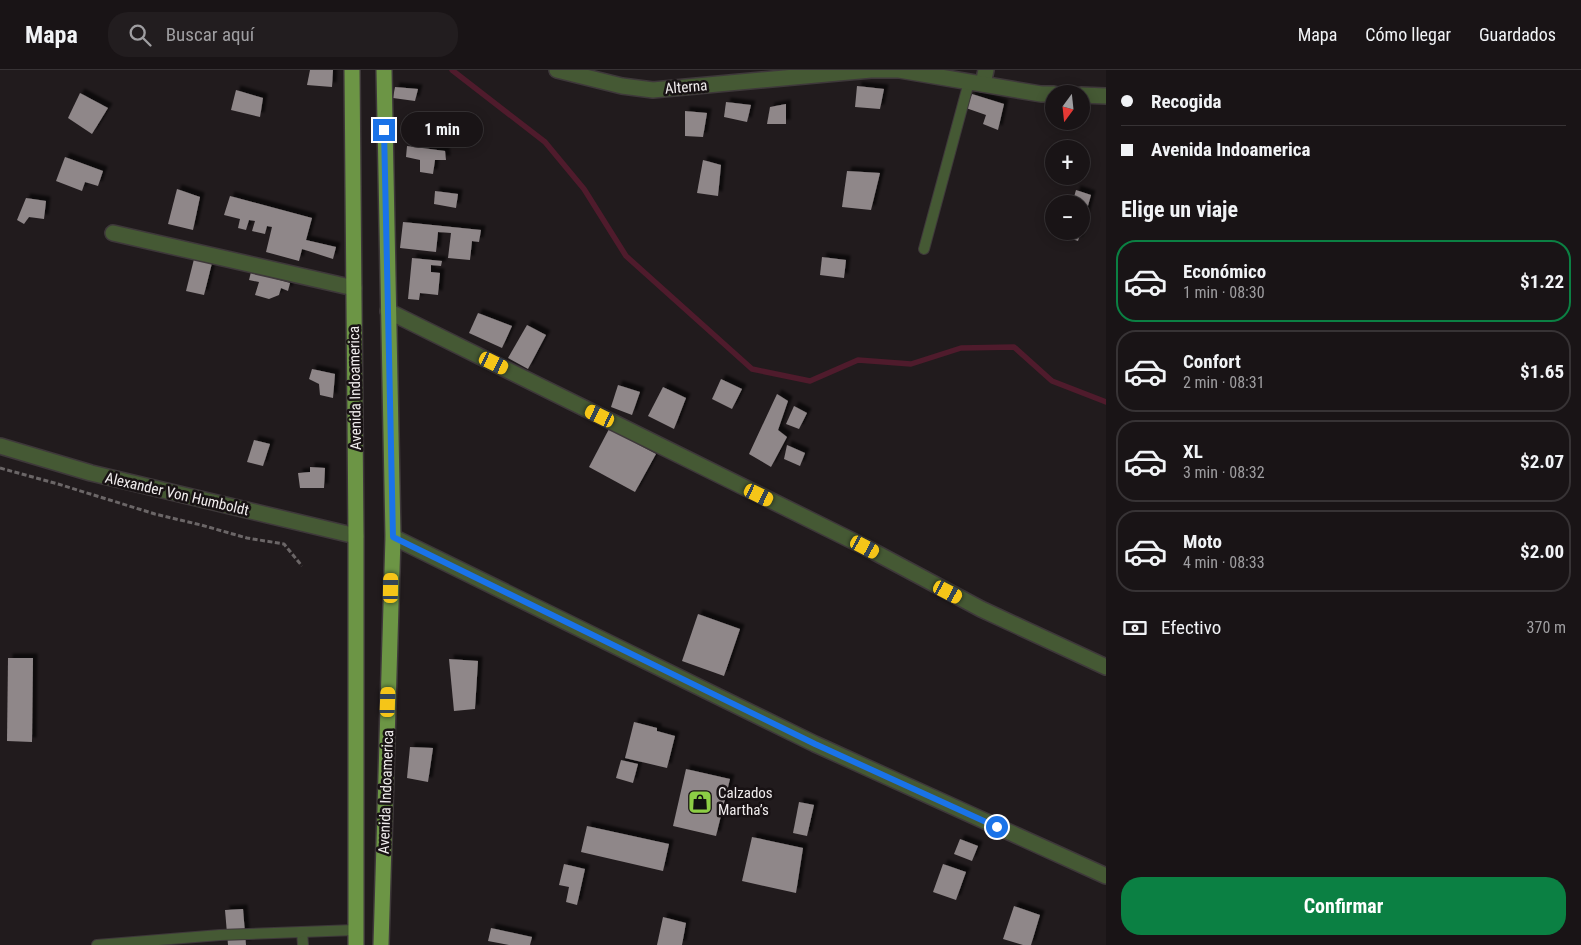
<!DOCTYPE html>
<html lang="es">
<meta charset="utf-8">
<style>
body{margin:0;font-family:"Roboto Condensed",sans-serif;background:#221d1f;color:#f1f3f6;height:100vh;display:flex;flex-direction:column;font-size:19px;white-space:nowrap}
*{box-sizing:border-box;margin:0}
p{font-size:16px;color:#9f9ea1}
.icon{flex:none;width:28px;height:28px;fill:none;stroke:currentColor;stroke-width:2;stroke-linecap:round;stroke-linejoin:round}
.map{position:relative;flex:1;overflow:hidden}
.panel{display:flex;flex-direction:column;background:#191416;width:475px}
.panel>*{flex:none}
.top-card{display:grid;align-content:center;height:110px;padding:0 15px;background:#191416}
.needle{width:32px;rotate:195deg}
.buttons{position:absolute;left:1045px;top:15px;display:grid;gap:10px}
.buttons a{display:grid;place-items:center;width:45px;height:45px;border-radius:50%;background:#191416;box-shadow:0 2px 12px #0003,0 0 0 1px #373335;font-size:25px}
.end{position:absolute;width:22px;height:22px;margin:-11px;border:6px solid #1a73e8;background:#fff;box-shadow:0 0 0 2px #fff}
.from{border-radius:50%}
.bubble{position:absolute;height:35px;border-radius:18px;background:#191416;box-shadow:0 2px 12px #0003,0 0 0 1px #373335;font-size:16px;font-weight:700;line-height:35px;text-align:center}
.car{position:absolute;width:15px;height:30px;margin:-15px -8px;border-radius:6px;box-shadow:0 0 4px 1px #0007;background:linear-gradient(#f5c518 24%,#345 0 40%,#f5c518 0 76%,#345 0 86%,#f5c518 0)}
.top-card b{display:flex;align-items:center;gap:18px;height:48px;font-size:19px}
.top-card b+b{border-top:1px solid #373335}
.top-card i{width:12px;height:12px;background:#f1f3f6}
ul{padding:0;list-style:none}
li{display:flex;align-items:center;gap:15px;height:82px;margin:0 10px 8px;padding:0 5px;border:2px solid #373335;border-radius:20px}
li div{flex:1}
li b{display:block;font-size:19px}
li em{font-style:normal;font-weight:700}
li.current{border-color:#0b8043}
li>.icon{width:45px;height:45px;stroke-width:1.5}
h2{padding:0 15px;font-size:22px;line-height:60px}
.pay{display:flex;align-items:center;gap:12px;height:55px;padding:0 15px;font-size:19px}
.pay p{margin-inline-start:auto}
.cta{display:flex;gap:10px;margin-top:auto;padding:10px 15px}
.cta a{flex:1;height:58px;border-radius:20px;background:#0b8043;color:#fff;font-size:20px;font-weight:700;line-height:58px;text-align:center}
header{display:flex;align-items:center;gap:30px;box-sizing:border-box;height:70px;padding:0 25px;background:#191416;border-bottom:1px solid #373335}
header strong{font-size:24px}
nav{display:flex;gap:28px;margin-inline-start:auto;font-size:18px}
.search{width:350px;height:45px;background:#221d1f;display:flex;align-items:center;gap:12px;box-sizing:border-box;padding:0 18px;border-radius:20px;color:#9f9ea1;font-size:19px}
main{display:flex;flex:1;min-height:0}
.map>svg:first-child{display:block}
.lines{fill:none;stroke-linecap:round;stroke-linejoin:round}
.stream{stroke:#4f1b2c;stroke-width:5.5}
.building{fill:#8f8789;filter:url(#shadow)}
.service-casing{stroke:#3e383a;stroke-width:12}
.minor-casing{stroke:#3e383a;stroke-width:18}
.tertiary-casing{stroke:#3e383a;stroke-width:18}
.primary-casing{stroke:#3e383a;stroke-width:18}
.path{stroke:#6b6667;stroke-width:3;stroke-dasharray:5 2.5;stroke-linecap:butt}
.service{stroke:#455934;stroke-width:10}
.minor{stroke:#455934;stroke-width:15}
.tertiary{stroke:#455934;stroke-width:15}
.primary{stroke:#6c9545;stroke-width:15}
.route{stroke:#1a73e8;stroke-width:6}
.labels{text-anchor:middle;stroke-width:5;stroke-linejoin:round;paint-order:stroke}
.street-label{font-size:15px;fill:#f0eced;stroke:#181214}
.poi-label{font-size:15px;fill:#f0eced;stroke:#181214;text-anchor:start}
</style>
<header>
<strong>Mapa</strong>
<div class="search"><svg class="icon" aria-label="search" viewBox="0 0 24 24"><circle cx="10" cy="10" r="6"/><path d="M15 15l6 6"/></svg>Buscar aquí</div>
<nav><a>Mapa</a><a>Cómo llegar</a><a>Guardados</a></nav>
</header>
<main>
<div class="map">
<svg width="1106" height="875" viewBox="0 0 1106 875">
<defs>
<filter id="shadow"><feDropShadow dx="4.5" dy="-4.5" stdDeviation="1" flood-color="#0009"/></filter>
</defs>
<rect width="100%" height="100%" fill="#211b1d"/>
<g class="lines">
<path class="stream" d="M452,0L545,72L584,119L626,186L752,299L810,311L858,290L911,294L961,278L1014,277L1052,311L1106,332"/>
</g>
<g class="building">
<path d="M310,0H333L332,17L307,15Z"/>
<path d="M857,16L884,19L880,39L855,37Z"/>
<path d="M395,17L418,19L415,31L393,28Z"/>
<path d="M236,20L263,28L260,47L231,40Z"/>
<path d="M80,23L108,38L92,64L68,48Z"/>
<path d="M972,24L1004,34L998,60L983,54L986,45L966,38Z"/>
<path d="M726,32L751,35L747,52L724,47Z"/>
<path d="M786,34V54H767L770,37Z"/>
<path d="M685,41L707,43L703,67L685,66Z"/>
<path d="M407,76L445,81L446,90H435L433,104L420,102V90L406,87Z"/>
<path d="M65,87L103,101L98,116L85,112L82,121L56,111Z"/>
<path d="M703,90L721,95L718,126L697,123Z"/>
<path d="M847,101L880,103L871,140L842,137Z"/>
<path d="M177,119L200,127L193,160L168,154Z"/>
<path d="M1076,120L1091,125L1082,157L1081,134H1072Z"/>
<path d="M435,121L458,124L456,138L434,134Z"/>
<path d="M230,126L312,148L306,170L336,177L333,189L302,179L299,191L266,182L272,157L267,156L265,164L252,161L255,151L249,150L246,160L238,158L240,149L224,145Z"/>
<path d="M26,128L46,131L44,149L29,147L24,154L17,150Z"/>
<path d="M403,152L481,160L479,172L472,171L470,190L448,188L451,163L438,162L436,182L400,178Z"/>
<path d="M1064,161H1081L1078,171L1063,166Z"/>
<path d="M822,187L846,190L844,208L820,205Z"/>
<path d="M412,188L442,191L441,196L431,195V202L440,203L438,225L420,223L419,230L408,229Z"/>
<path d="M194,189L212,193L204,225L186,221Z"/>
<path d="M251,202L290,213L288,221L281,218L279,225L269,229L255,225L259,212L249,210Z"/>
<path d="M478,243L512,256L502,278L469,263Z"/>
<path d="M527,255L546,265L528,299L508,288Z"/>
<path d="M312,299L335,304L333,328L320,325L319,314L309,309Z"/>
<path d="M721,309L742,319L732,339L712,329Z"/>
<path d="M618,315L640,322L632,345L611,337Z"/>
<path d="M663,317L686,328L674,359L648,346Z"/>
<path d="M777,324L788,331L778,360L787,367L771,397L749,384Z"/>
<path d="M794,336L807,343L799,359L786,354Z"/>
<path d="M609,359L656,384L635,422L589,397Z"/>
<path d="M254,370L270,374L263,396L247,392Z"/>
<path d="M787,375L805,383L800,396L784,389Z"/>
<path d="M310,397L325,398L324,418H300L298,403L310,402Z"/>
<path d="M698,544L740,559L724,606L682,591Z"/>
<path d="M8,588H33L32,672L7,671Z"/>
<path d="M449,589L478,591L475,639L454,641Z"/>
<path d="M634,652L657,658V661L675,666L667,698L625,688Z"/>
<path d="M410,677L433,678L428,712L407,708Z"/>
<path d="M621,690L638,694L633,713L616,708Z"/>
<path d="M686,699L730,709L716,766L673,756Z"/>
<path d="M799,732L814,735L807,766L793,763Z"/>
<path d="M587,756L669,774L663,801L581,782Z"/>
<path d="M752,767L803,778L796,823L742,811Z"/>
<path d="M960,769L978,776L972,791L954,784Z"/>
<path d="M564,794L585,799L577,835L566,832L569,817L559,815Z"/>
<path d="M943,794L966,802L956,830L933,822Z"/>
<path d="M1014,836L1040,845L1031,875H1023L1003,869Z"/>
<path d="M243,839L246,875H228L225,840Z"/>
<path d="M663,847L686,853L682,875H657Z"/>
<path d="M491,858L532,867L530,875H509L488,871Z"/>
</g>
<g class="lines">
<g class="service-casing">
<g id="service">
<path d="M924,179L969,12"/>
<path d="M302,862L303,875"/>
<path d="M97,875L220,865L355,860"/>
</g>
</g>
<g class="minor-casing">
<g id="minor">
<path d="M983,14L986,0"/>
<path d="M113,163L354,218"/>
<path d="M388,241L865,477L981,539L1106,597"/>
<path d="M0,376L91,403L356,466"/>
<path d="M393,467L815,674L1106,806"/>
</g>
</g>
<g class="tertiary-casing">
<g id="tertiary">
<path d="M557,0L622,16L653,20L871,0H899L1041,24H1054"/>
<path d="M1081,25L1106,26"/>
</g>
</g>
<g class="primary-casing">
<g id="primary">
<path d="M352,0L356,466V875"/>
<path d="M381,875L393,467L384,0"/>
</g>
</g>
<path class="path" d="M0,398L58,414L155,444L201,455L247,468L284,474L302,496"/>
<use href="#service" class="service"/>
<use href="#minor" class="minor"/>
<use href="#tertiary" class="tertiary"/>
<use href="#primary" class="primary"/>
</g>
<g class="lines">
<path class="route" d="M384,60L393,467L815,674L997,757"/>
</g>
<defs>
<g id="shop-square" transform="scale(1.25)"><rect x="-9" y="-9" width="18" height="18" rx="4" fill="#8cce45" stroke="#181214"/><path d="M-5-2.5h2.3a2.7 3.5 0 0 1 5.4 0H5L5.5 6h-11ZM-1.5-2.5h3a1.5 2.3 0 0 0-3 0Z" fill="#111"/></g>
</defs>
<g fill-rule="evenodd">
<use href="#shop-square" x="700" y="732"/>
</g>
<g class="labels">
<g class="street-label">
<text transform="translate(686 17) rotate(-5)" y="5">Alterna</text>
<text transform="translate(355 318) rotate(-91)" y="5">Avenida Indoamerica</text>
<text transform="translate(177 424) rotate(13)" y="5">Alexander Von Humboldt</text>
<text transform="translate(386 722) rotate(-88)" y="5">Avenida Indoamerica</text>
</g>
<g class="poi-label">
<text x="718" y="728">Calzados<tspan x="718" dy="17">Martha’s</tspan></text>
</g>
</g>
</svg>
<div class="buttons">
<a><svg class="needle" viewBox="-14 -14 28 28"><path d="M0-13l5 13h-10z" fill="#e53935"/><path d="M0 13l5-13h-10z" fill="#9f9ea1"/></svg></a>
<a>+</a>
<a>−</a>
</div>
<i class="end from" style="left:997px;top:757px"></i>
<i class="end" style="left:384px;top:60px"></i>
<div class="bubble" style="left:401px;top:42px;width:82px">1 min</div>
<i class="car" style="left:494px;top:293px;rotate:116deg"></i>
<i class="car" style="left:600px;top:346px;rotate:296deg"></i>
<i class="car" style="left:759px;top:425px;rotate:116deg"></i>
<i class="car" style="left:865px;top:477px;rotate:118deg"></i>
<i class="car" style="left:391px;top:518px;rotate:1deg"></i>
<i class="car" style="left:948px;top:522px;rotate:118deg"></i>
<i class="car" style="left:388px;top:632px;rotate:2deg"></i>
</div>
<section class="panel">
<div class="top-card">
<b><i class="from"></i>Recogida</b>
<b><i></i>Avenida Indoamerica</b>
</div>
<h2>Elige un viaje</h2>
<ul>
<li class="current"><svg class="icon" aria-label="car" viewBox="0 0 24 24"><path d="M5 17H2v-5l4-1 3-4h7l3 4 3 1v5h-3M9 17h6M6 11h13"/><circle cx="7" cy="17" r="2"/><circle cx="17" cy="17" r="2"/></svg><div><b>Económico</b><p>1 min · 08:30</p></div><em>$1.22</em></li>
<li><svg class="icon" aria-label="car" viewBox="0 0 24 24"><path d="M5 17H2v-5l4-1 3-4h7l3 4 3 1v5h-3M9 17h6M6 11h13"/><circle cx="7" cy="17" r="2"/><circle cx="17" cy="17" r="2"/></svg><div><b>Confort</b><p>2 min · 08:31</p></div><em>$1.65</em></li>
<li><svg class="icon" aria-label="car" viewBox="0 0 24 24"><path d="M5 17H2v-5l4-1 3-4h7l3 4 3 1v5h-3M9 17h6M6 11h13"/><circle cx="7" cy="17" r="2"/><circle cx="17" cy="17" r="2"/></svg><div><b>XL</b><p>3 min · 08:32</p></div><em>$2.07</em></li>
<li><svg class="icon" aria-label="car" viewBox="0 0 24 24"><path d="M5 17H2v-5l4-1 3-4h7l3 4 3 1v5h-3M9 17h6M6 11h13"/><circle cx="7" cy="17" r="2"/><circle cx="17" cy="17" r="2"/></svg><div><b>Moto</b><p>4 min · 08:33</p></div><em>$2.00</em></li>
</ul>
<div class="pay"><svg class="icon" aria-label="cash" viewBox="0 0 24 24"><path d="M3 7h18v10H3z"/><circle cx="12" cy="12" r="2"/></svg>Efectivo<p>370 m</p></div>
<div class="cta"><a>Confirmar</a></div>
</section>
</main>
